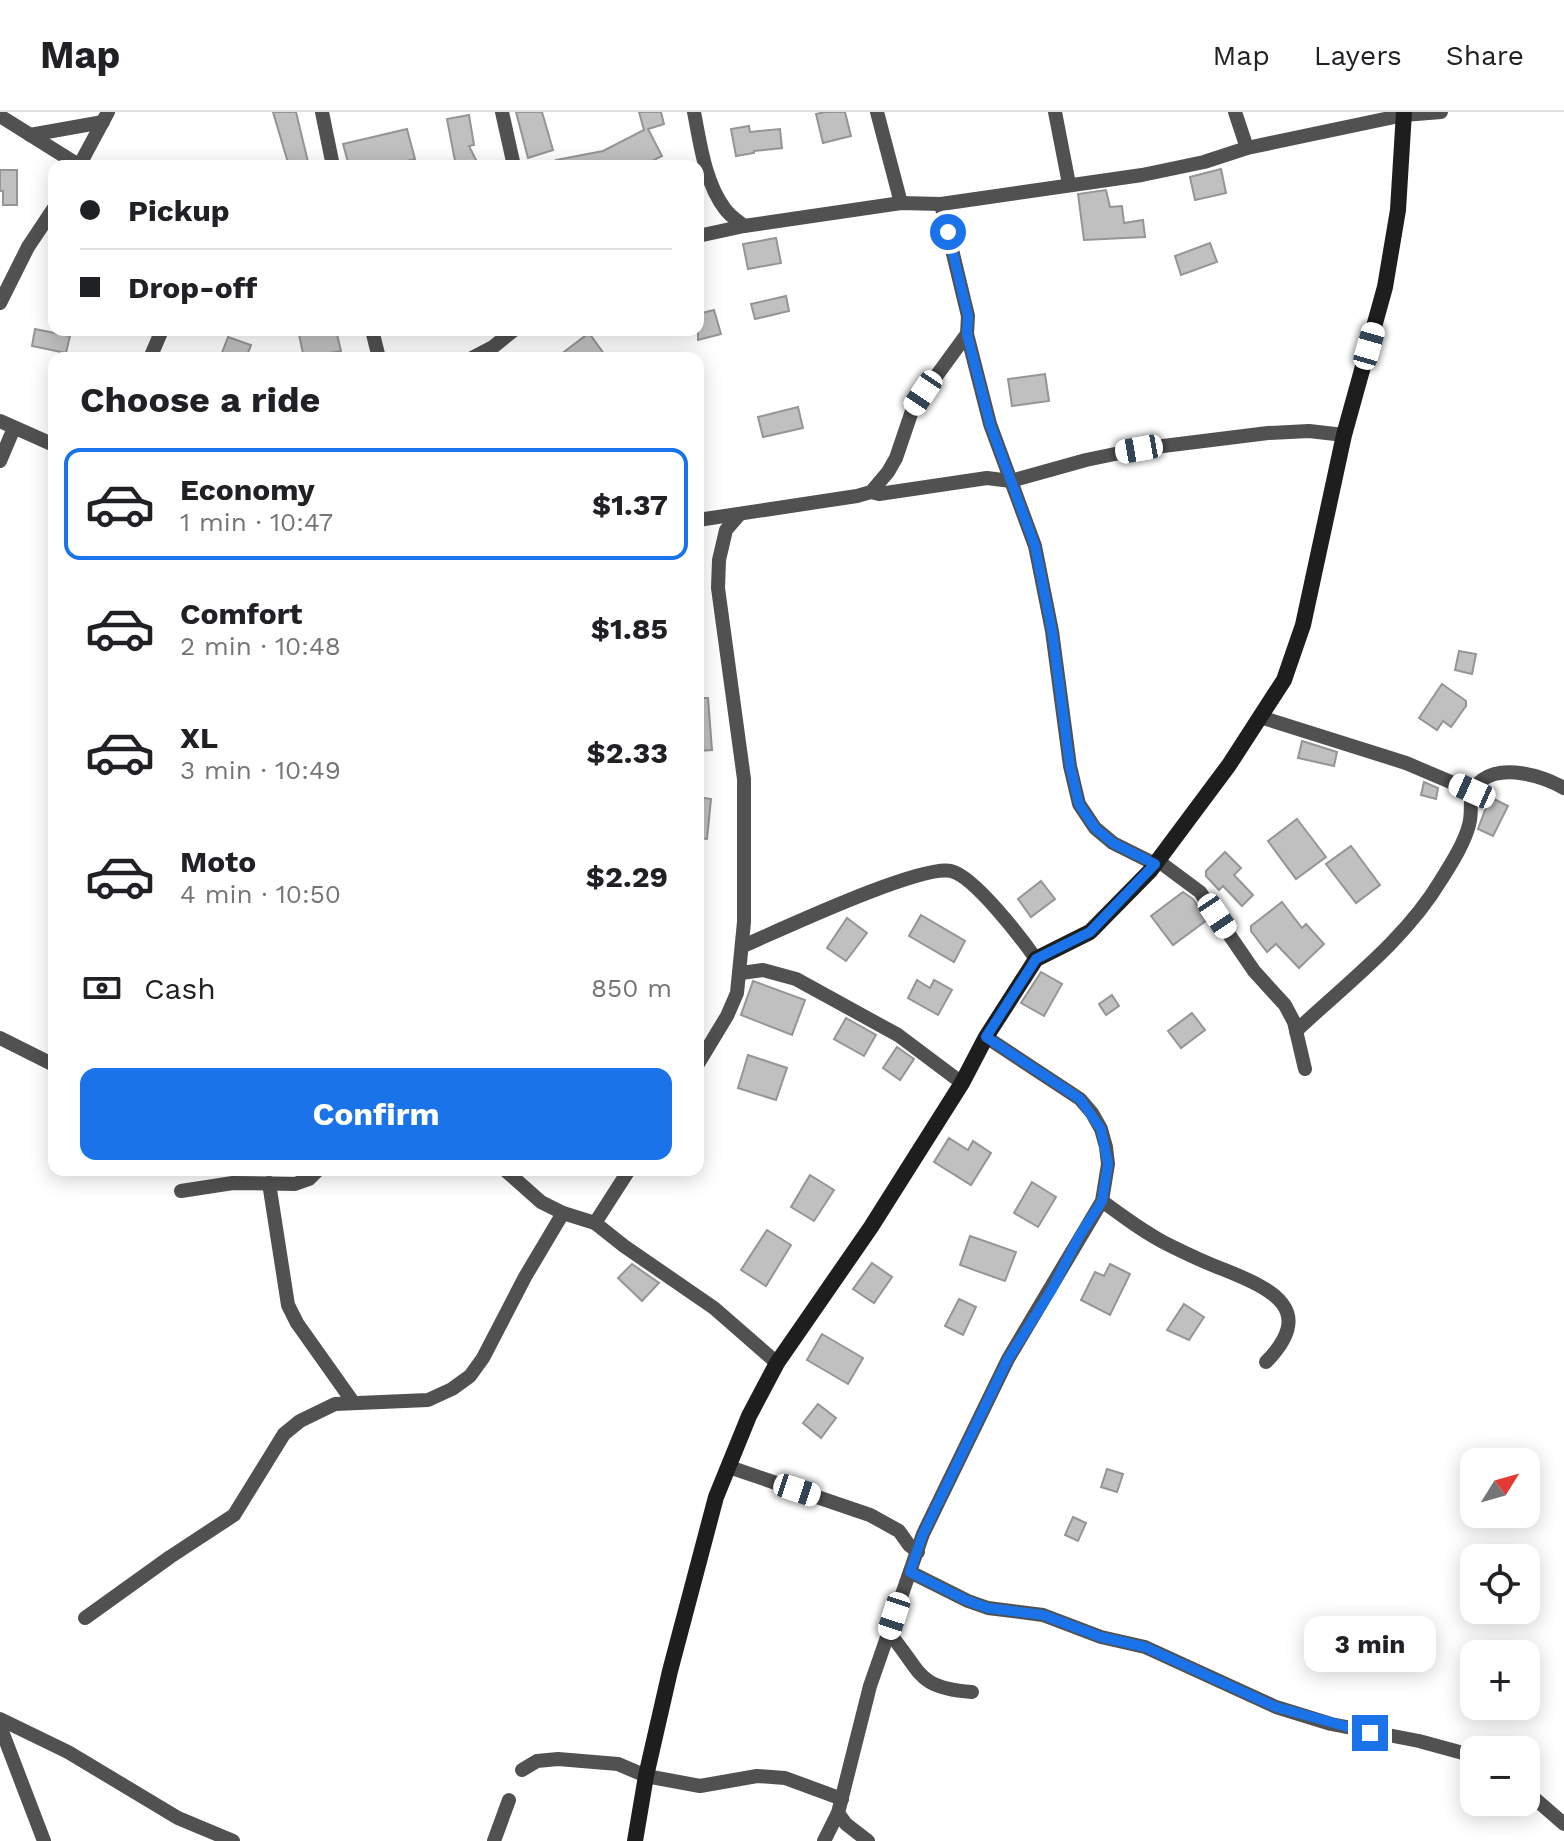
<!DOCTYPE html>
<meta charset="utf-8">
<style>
body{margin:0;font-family:"Work Sans",sans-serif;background:#f6f6f6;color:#202124;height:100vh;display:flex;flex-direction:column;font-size:30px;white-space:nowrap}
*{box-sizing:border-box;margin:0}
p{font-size:26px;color:#757577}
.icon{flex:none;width:44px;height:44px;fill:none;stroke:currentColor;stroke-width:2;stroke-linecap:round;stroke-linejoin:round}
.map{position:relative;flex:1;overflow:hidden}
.sheet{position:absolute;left:48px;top:240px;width:656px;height:824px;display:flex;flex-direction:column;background:#fff;border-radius:16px;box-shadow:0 4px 20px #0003}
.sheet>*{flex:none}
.hud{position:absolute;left:48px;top:48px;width:656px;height:176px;border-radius:16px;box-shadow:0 4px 20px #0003;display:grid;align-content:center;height:176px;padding:0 32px;background:#fff}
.needle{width:52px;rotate:53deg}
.fabs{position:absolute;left:1460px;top:1336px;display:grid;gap:16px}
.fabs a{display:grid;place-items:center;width:80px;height:80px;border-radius:16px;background:#fff;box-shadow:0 4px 20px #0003;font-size:40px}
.end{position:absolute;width:36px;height:36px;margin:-18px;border:10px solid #1a73e8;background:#fff;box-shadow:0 0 0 4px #fff}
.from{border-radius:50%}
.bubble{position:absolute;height:56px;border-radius:16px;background:#fff;box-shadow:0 4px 20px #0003;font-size:26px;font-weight:700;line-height:56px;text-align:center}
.car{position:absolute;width:24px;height:48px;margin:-24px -12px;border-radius:10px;box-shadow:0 0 6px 2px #0007;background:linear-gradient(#fff 24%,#345 0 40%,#fff 0 76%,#345 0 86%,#fff 0)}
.hud b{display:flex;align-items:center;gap:28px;height:76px;font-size:30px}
.hud b+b{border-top:2px solid #e0e0e0}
.hud i{width:20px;height:20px;background:#202124}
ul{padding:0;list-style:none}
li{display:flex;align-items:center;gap:24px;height:112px;margin:0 16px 12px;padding:0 16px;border:4px solid transparent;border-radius:16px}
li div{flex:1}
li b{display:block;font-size:30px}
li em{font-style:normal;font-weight:700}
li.on{border-color:#1a73e8}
li>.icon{width:72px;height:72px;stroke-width:1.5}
h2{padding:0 32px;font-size:36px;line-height:96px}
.pay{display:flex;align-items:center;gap:20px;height:88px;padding:0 32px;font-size:30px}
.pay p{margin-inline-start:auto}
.action{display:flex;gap:16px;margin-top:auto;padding:16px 32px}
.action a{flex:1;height:92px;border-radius:16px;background:#1a73e8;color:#fff;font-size:32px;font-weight:700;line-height:92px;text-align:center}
header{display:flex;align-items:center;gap:48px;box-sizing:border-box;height:112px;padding:0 40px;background:#fff;border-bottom:2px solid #e0e0e0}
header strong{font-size:38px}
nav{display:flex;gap:44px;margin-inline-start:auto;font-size:28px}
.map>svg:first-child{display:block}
.building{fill:#c0c0c0;stroke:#959595;stroke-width:2}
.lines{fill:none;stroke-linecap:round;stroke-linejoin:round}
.street{stroke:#515151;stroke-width:14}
.secondary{stroke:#1e1e1e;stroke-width:16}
.route{stroke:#1a73e8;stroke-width:10}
</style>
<header>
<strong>Map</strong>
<nav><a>Map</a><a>Layers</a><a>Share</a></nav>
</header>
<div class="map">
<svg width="1564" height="1729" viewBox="0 0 1564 1729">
<rect width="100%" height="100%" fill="#fff"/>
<g class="building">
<path d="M273,0H296L309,54H289Z"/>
<path d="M516,0H542L553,38L528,46Z"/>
<path d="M639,0H661L664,12L648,17L662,44L642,54H557L556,48L603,39L644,18Z"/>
<path d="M825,0H845L851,24L823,31L816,2Z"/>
<path d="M469,3L474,33L469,34L479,54H456L447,7Z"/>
<path d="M749,14L750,20L780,17L782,36L754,39V41L736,44L731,17Z"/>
<path d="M407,17L415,47L386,54H349L343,32Z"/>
<path d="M1221,57L1226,81L1195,88L1190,65Z"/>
<path d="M0,58H17V93H3V79H0Z"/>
<path d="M1106,78L1110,95L1122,94L1124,111L1143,108L1145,125L1084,128L1078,82Z"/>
<path d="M776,126L781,151L748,157L743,132Z"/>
<path d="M1210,131L1217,150L1181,163L1175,144Z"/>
<path d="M786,184L789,199L755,207L751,192Z"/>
<path d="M714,198L721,222L698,228V202Z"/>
<path d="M35,217L70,224L66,241L32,234Z"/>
<path d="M298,218H336L341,239L304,246Z"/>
<path d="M589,221L607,246H556Z"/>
<path d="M228,225L251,233L246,246H220Z"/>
<path d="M1045,262L1049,289L1012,294L1008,267Z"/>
<path d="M798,295L803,316L763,325L758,305Z"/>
<path d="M1459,539L1476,542L1472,562L1455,558Z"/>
<path d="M1442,572L1466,589V594L1451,615L1443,609L1437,618L1419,606Z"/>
<path d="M698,586H708L712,638L698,639Z"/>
<path d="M1302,629L1337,640L1334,654L1298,646Z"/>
<path d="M1424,670L1438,676L1436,687L1421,683Z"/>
<path d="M698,685L711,687L707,727L698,726Z"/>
<path d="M1490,685L1508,694L1493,724L1478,717Z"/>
<path d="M1297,707L1326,745L1296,767L1268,729Z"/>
<path d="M1351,734L1380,773L1356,791L1326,752Z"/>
<path d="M1225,740L1241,756L1234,763L1253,783L1242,794L1223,774L1219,778L1206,764V759Z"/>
<path d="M1041,769L1055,787L1031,805L1018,787Z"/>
<path d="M1183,780L1193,787L1207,808L1173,833L1151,804Z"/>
<path d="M1282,790L1302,816L1306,812L1324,832L1299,856L1276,832L1267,840L1251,819V814Z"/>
<path d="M921,803L965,829L954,850L909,824Z"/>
<path d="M847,806L867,821L846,849L827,836Z"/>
<path d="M1041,860L1062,872L1044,904L1021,891Z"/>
<path d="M917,868L930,876L934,868L952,878L938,903L908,886Z"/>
<path d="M753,869L805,888L792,923L741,903Z"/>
<path d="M1112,883L1119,894L1106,903L1099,892Z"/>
<path d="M1192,901L1205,918L1181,936L1168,919Z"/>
<path d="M846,906L876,923L864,944L834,927Z"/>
<path d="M897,935L914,947L900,968L883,956Z"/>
<path d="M748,943L787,956L776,988L738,976Z"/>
<path d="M949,1026L968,1038L973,1029L991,1041L971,1073L934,1050Z"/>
<path d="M810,1063L834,1078L814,1109L791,1095Z"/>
<path d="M1032,1070L1056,1085L1038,1115L1014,1101Z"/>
<path d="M767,1118L791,1133L766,1174L741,1158Z"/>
<path d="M970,1124L1016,1140L1005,1169L960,1153Z"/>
<path d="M872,1151L892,1165L874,1191L853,1177Z"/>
<path d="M632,1152L659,1171L642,1189L618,1166Z"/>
<path d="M1110,1152L1130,1162L1110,1203L1081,1188L1095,1160L1104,1164Z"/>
<path d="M959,1187L976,1195L963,1223L945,1214Z"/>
<path d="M1184,1192L1204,1205L1189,1228L1167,1218Z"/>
<path d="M822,1222L863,1246L848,1272L807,1248Z"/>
<path d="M818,1292L836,1306L821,1326L803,1311Z"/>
<path d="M1107,1357L1123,1362L1117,1380L1101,1375Z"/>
<path d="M1073,1405L1086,1411L1078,1429L1065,1423Z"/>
</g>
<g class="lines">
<g class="street">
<path d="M322,0L333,54"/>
<path d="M502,0L514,54"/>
<path d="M694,0C700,31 705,71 725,97C730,104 738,109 744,114"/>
<path d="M877,0L901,91"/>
<path d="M1055,0L1069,72"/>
<path d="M1235,0L1247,36"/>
<path d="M0,4L80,54"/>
<path d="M30,23L103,10"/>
<path d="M79,54L108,0"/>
<path d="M698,124L744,114L901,91L941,92L1142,63L1204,50L1247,36L1404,3L1441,0"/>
<path d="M0,191L28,135L54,96"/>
<path d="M372,218L379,246"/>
<path d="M967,222L990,312L1035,434L1052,519L1070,654L1079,692L1095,716L1113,731L1155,752"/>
<path d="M150,246L162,218"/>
<path d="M472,246L493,235L514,218"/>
<path d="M0,309L54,333"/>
<path d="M0,349L14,316"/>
<path d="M871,380L879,382L987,366L1011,369L1086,348L1139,337L1268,321L1309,319L1344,323"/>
<path d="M698,408L857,384L871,380L888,360L896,346L913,296L967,222L968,204L941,92"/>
<path d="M1260,605L1406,651L1472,679"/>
<path d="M1157,748L1200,780L1254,859L1285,893L1294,910L1305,957"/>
<path d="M743,834C778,819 920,752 951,759C974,764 1022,827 1036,847"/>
<path d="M741,861L763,858L796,867L898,923L962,971"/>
<path d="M1296,919C1347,871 1405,828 1441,768C1451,752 1464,732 1469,713C1474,696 1465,681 1482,668C1504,652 1542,664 1564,676"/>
<path d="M0,926L54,953"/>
<path d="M698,952L727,904L737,881L744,810V667L718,476L719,448L726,418L739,403"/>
<path d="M505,1058L541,1090L563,1101L595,1111L624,1134L714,1196L777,1251"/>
<path d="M269,1071L288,1193L297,1211L353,1290"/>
<path d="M181,1079L233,1071L295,1072L309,1067L318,1058"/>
<path d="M1102,1089C1124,1105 1145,1121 1169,1133C1187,1142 1206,1151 1225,1158C1272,1177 1317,1198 1266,1250"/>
<path d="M595,1111L629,1058"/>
<path d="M729,1355L870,1403L899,1419L909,1433L918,1440"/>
<path d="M910,1460L968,1489L988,1496L1043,1503L1101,1525L1145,1535L1276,1595L1331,1612L1419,1629L1474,1644"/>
<path d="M85,1506L170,1445L234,1403L284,1322L300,1309L335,1292L428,1288L452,1277L470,1264L483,1246L525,1165L563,1101"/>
<path d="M889,1521C922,1559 915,1576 972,1580"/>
<path d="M0,1607L68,1640L178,1706L233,1729"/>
<path d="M0,1614L44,1729"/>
<path d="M522,1658L537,1649L558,1647L618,1652L646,1664L700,1674L757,1664L785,1666L842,1687"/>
<path d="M1526,1679L1564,1712"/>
<path d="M838,1701L846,1712L868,1729"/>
<path d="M494,1729L509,1688"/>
<path d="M824,1729L838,1701L870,1574L923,1422L1008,1247L1102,1089L1108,1052L1106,1035L1101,1017L1092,1001L1080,987L986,925"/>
</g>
<path class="secondary" d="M635,1729L646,1664L670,1559L716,1385L749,1304L777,1251L871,1115L962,971L986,925L1036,847L1090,820L1150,759L1229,653L1284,568L1303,513L1344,323L1385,175L1398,98L1404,0"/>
</g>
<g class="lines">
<path class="route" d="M948,120L968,204L967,222L990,312L1035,434L1052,519L1070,654L1079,692L1095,716L1113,731L1155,752L1090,820L1036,847L986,925L1080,987L1101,1017L1108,1052L1102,1089L1080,1123L1052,1177L1008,1247L923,1422L910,1460L968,1489L988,1496L1043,1503L1101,1525L1145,1535L1276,1595L1370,1621"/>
</g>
</svg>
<div class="fabs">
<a><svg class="needle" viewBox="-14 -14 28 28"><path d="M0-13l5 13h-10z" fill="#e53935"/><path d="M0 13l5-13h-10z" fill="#757577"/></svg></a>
<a><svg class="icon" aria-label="locate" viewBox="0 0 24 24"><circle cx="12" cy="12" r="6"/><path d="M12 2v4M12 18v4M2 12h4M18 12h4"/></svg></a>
<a>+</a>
<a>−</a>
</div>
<i class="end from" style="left:948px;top:120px"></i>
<i class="end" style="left:1370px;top:1621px"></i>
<div class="bubble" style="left:1304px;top:1504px;width:132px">3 min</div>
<i class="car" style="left:1369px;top:234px;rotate:16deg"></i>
<i class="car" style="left:923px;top:281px;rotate:214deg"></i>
<i class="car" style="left:1139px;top:337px;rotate:260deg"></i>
<i class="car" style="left:1472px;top:679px;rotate:294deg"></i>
<i class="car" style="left:1217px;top:804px;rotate:146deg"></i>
<i class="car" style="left:797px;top:1378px;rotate:108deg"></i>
<i class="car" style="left:894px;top:1504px;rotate:198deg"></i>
<div class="hud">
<b><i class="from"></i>Pickup</b>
<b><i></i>Drop-off</b>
</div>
<section class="sheet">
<h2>Choose a ride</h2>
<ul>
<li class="on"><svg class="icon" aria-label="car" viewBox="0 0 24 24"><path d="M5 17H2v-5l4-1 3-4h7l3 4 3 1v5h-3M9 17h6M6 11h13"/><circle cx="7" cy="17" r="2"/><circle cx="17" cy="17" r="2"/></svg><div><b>Economy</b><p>1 min · 10:47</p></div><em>$1.37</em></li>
<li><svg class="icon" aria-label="car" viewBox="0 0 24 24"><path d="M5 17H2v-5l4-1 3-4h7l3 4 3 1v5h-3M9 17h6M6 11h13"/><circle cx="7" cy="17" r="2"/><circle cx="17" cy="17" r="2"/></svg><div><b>Comfort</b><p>2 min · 10:48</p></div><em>$1.85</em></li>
<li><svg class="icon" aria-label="car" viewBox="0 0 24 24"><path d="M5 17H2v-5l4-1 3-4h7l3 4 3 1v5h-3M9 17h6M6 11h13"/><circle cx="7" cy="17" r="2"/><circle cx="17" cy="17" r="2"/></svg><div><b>XL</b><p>3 min · 10:49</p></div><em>$2.33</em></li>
<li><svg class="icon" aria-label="car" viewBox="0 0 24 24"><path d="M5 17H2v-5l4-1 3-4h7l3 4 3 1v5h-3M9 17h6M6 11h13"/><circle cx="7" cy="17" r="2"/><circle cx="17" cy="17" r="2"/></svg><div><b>Moto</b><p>4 min · 10:50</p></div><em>$2.29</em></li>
</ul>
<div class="pay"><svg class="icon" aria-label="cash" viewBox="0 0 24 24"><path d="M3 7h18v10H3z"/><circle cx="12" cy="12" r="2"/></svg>Cash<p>850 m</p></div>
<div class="action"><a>Confirm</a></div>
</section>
</div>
